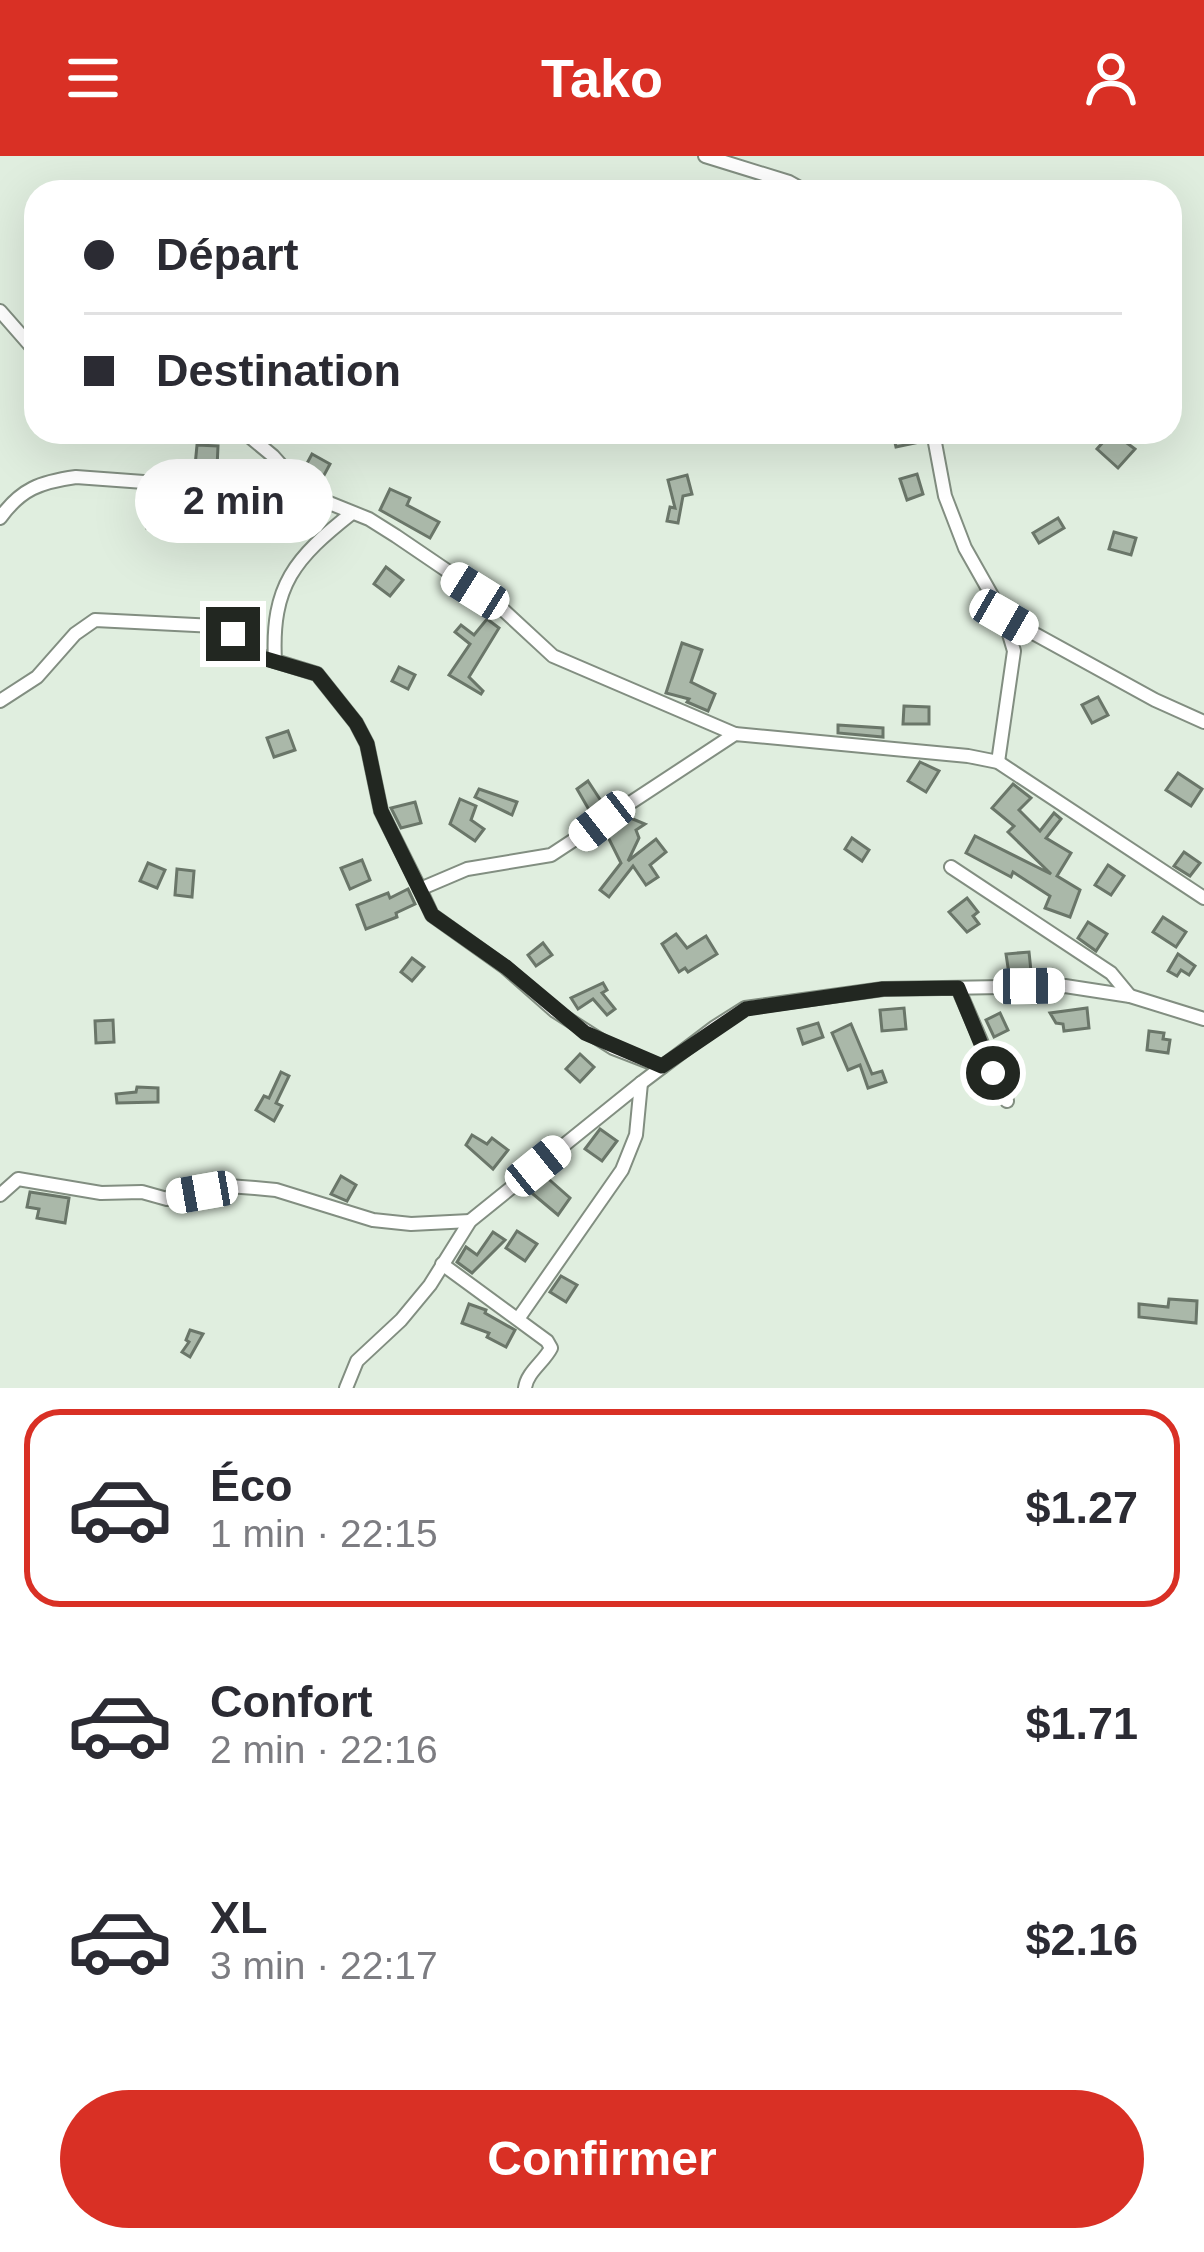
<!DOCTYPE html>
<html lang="fr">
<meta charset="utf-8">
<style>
body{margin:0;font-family:Arial,sans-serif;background:#f2f2f3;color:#2b2b33;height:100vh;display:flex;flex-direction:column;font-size:45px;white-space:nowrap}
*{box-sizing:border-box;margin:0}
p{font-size:39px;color:#7c7c81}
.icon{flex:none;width:66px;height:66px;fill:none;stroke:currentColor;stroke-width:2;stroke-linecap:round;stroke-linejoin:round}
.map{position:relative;height:1232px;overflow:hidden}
.details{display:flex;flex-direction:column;background:#fff;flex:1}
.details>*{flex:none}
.hud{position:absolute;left:24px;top:24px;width:1158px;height:264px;border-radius:36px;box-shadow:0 12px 48px #0002;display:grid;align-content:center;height:264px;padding:0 60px;background:#fff}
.end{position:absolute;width:54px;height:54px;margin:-27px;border:15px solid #222721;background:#fff;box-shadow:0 0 0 6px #fff}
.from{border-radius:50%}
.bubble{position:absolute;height:84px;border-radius:42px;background:#fff;box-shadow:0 12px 48px #0002;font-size:39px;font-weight:800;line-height:84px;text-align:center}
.car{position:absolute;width:36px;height:72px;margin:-36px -18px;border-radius:15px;box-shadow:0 0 9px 3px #0007;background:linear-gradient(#fff 24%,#345 0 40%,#fff 0 76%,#345 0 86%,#fff 0)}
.hud b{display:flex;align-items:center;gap:42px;height:114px;font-size:45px}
.hud b+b{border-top:3px solid #e1e1e2}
.hud i{width:30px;height:30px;background:#2b2b33}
ul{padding:21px 0 0;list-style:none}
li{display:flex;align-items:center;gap:36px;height:198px;margin:0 24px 18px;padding:0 36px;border:6px solid transparent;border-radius:36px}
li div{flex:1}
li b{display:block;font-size:45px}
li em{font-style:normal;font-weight:800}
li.selected{border-color:#d93025}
li>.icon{width:108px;height:108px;stroke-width:1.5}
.cta{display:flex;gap:24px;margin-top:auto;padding:24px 60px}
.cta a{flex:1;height:138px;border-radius:72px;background:#d93025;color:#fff;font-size:48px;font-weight:800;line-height:138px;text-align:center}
header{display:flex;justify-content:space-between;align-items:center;height:156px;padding:0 60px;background:#d93025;color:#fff;font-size:54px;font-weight:800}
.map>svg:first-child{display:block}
.building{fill:#aab8a9;stroke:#6a7669;stroke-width:3}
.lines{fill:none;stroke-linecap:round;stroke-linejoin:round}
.street-casing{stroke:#828e81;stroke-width:16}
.street{stroke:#fff;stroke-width:12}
.route{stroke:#222721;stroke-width:15}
</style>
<header><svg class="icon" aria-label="menu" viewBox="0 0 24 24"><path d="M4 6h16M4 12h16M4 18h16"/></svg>Tako<svg class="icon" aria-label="person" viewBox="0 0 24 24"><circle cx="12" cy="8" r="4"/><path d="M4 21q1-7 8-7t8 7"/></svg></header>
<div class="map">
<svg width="1204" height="1232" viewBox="0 0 1204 1232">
<rect width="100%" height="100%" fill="#e0eedf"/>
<g class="building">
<path d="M922,276L924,285L896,291L893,278Z"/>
<path d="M1112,276L1135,293L1118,312L1097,293Z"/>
<path d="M197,289L218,290L217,312L195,310Z"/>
<path d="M312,298L330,308L322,323L304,313Z"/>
<path d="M917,318L923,338L907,344L900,323Z"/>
<path d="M687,319L692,338L683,340L678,367L667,365L670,351L675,352L668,324Z"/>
<path d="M390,333L410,342L407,349L439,366L430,382L380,354Z"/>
<path d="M200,341L249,344V382H222V377H169V372H147V348H168V354L200,357Z"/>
<path d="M1058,362L1064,372L1039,387L1033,377Z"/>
<path d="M1114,376L1136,382L1131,399L1109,393Z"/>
<path d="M386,411L403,424L390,440L374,428Z"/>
<path d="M487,463L499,472L469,521L483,535L481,538L449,519L470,488L455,476L461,469L474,479Z"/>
<path d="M682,487L702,494L691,526L715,538L708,555L687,546L689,543L666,537Z"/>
<path d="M399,511L415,519L408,533L392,525Z"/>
<path d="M1098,541L1108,559L1092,567L1082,549Z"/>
<path d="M904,550L929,551V568H903Z"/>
<path d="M838,569L883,572V581L838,577Z"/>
<path d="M288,575L295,594L274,601L267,582Z"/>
<path d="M920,606L939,615L926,636L908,625Z"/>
<path d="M1178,617L1202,633L1191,650L1166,634Z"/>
<path d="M588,625L605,651L592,659L577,633Z"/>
<path d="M1013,628L1031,642L1019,654L1040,675L1054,657L1061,663L1046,682L1071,697L1057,720L1080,734L1070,761L1045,752L1050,740L1013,716L1011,721L966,697L975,680L1051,718L1008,676L1014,670L992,652Z"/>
<path d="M479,633L517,646L512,659L475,641Z"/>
<path d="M460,643L476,650L471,664L484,673L475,685L450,668Z"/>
<path d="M415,646L421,667L401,672L391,652Z"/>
<path d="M628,661L645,668L636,674L639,682L628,705L656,683L666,696L650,709L658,721L646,729L633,710L609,741L600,734L621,707L608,681L602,685L598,680L616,669L618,673Z"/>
<path d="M852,682L869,694L862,705L845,693Z"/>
<path d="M1184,696L1200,707L1190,720L1174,710Z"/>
<path d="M362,704L370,724L350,733L341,712Z"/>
<path d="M148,707L165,714L157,732L140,725Z"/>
<path d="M1108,709L1124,720L1111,739L1095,729Z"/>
<path d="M177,713L194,715L192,741L175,739Z"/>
<path d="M408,733L415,748L396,757L397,761L366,773L357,749L388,737L390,742Z"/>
<path d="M967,742L978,756L973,760L979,768L967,776L949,756Z"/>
<path d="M1163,761L1186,776L1176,791L1153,776Z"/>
<path d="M1088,766L1107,778L1096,795L1078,782Z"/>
<path d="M676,778L687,792L706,780L717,798L688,816L685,812L679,816L662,788Z"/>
<path d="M543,787L552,799L536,810L528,799Z"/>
<path d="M1029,796L1031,815L1009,818L1006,798Z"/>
<path d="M1178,798L1195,810L1189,819L1181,814L1177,820L1168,815Z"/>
<path d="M412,802L424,811L412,825L401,816Z"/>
<path d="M603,827L607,834L602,837L615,853L607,859L593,843L578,853L571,842Z"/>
<path d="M904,852L906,873L882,875L880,854Z"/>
<path d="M1087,852L1089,872L1064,875L1063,868L1056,867L1050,857Z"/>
<path d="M1000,857L1008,874L994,881L986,864Z"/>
<path d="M113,864L114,886L96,887L95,865Z"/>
<path d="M818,867L823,881L803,888L798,873Z"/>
<path d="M851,868L872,918L882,915L886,926L868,932L860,909L848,914L832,877Z"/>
<path d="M1149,875L1164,877L1163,883L1170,884L1168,897L1147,894Z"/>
<path d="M580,898L594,911L580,926L566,913Z"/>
<path d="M281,916L289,920L276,947L282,950L274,965L256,954L264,940L269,942Z"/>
<path d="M137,931L158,932V946L117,947L116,938L136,936Z"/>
<path d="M600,973L617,985L602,1005L585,993Z"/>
<path d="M472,979L487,988L492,982L508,994L493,1013L466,989Z"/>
<path d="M544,1019L570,1042L558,1059L527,1033Z"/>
<path d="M341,1020L356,1029L347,1045L331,1038Z"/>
<path d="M30,1036L69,1042L65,1067L37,1062L39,1053L27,1051Z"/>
<path d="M517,1075L537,1088L525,1105L506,1092Z"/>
<path d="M493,1076L505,1084L472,1117L457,1106L466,1091L477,1099Z"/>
<path d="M561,1120L577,1129L566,1146L550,1136Z"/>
<path d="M1169,1143L1197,1145L1196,1167L1139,1161V1148L1168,1151Z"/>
<path d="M469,1148L486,1154L485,1157L515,1174L506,1191L487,1181L489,1177L462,1167Z"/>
<path d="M190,1174L203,1178L190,1201L182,1196L189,1186L186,1184Z"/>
</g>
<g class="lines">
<g class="street-casing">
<g id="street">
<path d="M705,0L789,26L807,36"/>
<path d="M0,155L36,196"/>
<path d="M244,276L273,300L307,338"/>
<path d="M933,276L945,340L965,392L1004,461L1014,495L998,606"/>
<path d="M352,357C295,402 271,429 275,505L317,518L356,567L367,588L381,655L420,733L467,713L551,699L735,578L968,600L998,606L1204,742"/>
<path d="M0,362C21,333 40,326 76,321L307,338L369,363L396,380L499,450L553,500L735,578"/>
<path d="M1004,461L1155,544L1204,566"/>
<path d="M0,545L37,521L75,478L95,464L215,470C238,480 251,499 275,505"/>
<path d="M951,711L1111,817L1130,840"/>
<path d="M420,733L432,759L505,811L555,855L613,892L662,911"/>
<path d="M958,832L1007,945"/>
<path d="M0,1039L18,1023L101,1037L142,1036L167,1043L228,1030L255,1032L276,1034L373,1064L411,1068L470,1065"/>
<path d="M442,1108L547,1185L551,1192C544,1206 527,1216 525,1232"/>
<path d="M518,1163L622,1014L636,979L641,927"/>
<path d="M346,1232L357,1205L401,1164L430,1129L470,1065L641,927L715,871L745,852L883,833L1065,830L1130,840L1204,863"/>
</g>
</g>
<use href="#street" class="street"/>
</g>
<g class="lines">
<path class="route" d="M233,478L259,501L317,518L356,567L367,588L381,655L432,759L506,811L585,877L662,910L746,853L883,833L958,832L993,917"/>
</g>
</svg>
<i class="end from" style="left:993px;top:917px"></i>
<i class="end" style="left:233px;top:478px"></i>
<div class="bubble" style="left:135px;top:303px;width:198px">2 min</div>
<i class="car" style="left:475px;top:435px;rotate:302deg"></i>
<i class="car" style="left:1004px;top:461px;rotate:120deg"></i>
<i class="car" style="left:602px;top:665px;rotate:232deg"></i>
<i class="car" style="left:1029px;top:830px;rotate:89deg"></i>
<i class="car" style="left:538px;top:1010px;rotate:51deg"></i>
<i class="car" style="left:202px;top:1036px;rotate:260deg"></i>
<div class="hud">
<b><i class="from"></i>Départ</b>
<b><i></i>Destination</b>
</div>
</div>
<section class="details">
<ul>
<li class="selected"><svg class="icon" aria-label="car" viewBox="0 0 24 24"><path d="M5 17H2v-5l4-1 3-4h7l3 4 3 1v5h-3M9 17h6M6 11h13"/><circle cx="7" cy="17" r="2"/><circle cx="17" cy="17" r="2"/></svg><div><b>Éco</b><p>1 min · 22:15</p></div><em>$1.27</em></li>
<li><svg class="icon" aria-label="car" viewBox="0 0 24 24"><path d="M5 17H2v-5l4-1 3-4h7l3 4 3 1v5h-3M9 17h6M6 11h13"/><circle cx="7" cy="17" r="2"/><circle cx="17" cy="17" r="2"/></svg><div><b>Confort</b><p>2 min · 22:16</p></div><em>$1.71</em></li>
<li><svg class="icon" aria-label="car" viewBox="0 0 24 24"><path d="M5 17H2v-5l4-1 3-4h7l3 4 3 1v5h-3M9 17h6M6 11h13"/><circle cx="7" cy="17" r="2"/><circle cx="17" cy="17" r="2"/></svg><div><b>XL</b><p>3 min · 22:17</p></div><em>$2.16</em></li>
</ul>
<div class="cta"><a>Confirmer</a></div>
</section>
